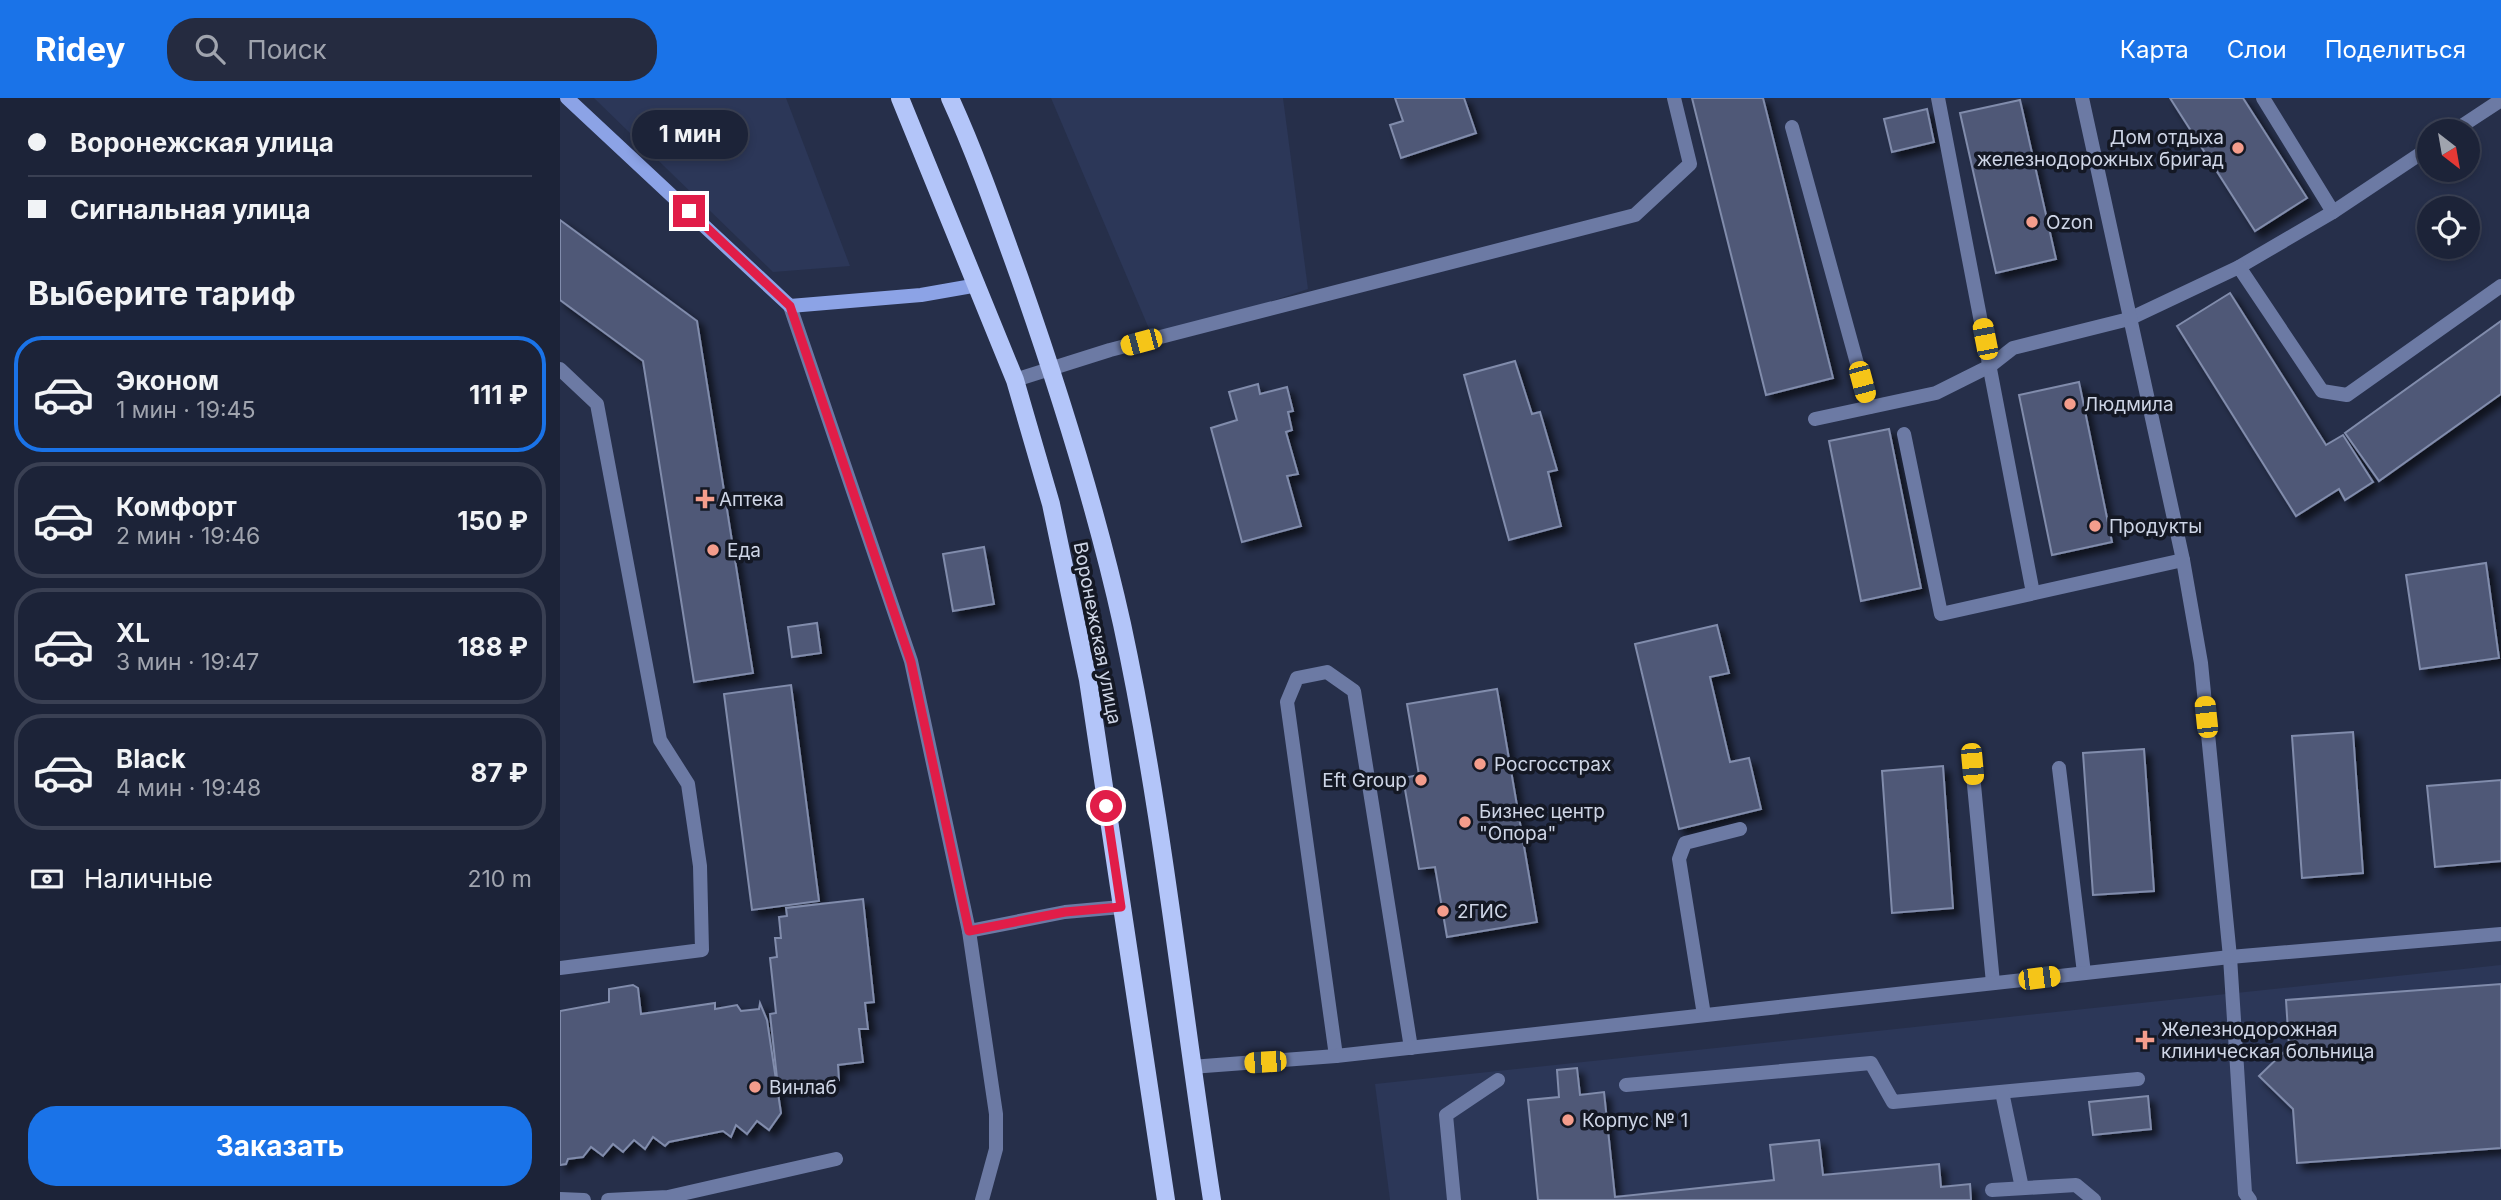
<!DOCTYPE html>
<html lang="ru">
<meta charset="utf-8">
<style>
body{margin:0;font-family:Inter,sans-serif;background:#252b40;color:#f1f3f6;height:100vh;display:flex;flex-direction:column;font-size:26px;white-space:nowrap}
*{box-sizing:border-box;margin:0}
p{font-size:23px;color:#a0a4ae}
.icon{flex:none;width:38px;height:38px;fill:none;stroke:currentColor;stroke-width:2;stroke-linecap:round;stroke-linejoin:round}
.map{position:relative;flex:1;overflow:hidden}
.drawer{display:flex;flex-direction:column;background:#1c2338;width:560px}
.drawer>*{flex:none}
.top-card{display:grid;align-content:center;height:154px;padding:0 28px;background:#1c2338}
.needle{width:46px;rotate:149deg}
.tools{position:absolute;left:1857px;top:21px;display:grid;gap:14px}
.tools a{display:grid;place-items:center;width:63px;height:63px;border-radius:50%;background:#1c2338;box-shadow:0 4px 10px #0003,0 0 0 2px #3a4053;font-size:35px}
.end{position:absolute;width:32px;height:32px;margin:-16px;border:9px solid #e11d48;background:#fff;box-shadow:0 0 0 4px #fff}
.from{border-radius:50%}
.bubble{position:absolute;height:49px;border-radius:24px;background:#1c2338;box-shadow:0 4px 10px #0003,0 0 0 2px #3a4053;font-size:23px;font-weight:700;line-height:49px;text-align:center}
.car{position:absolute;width:21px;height:42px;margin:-21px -10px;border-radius:9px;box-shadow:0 0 5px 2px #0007;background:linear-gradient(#f5c518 24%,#345 0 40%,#f5c518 0 76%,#345 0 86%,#f5c518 0)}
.top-card b{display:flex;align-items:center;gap:24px;height:66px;font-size:26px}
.top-card b+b{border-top:2px solid #3a4053}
.top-card i{width:18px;height:18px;background:#f1f3f6}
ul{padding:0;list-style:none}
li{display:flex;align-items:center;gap:21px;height:116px;margin:0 14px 10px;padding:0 14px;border:4px solid #3a4053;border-radius:28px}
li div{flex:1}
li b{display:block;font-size:26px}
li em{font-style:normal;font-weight:700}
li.active{border-color:#1a73e8}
li>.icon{width:63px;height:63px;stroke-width:1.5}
h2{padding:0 28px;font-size:32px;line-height:84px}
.pay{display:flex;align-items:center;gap:18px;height:77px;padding:0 28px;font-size:26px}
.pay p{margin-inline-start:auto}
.button{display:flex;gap:14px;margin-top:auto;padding:14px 28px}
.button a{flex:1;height:80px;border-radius:28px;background:#1a73e8;color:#fff;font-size:28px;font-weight:700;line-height:80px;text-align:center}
header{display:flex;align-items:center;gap:42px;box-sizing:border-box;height:98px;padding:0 35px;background:#1a73e8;color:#fff}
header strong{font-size:33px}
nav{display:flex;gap:38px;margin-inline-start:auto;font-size:24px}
.search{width:490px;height:63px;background:#252b40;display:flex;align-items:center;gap:18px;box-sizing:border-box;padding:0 24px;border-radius:28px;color:#a0a4ae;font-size:26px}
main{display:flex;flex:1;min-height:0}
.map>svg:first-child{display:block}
.built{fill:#2c3758}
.building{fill:#4f5977;stroke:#818cac;stroke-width:2;filter:url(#shadow)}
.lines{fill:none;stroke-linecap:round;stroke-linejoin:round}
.lane{stroke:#6c7aa4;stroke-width:14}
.street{stroke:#6c7aa4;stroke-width:14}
.secondary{stroke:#8ca3e6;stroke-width:14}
.primary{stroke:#b3c5f9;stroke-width:18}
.route{stroke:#e11d48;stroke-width:9}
.poi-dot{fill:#f49d8c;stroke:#141824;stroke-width:2.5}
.labels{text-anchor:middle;stroke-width:7;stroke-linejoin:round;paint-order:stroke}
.poi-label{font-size:19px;fill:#ced5e6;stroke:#141824;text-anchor:start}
.street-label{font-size:19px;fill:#ced5e6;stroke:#141824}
</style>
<header>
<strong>Ridey</strong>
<div class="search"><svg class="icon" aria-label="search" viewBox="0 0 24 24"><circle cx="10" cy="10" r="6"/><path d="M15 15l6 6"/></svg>Поиск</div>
<nav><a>Карта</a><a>Слои</a><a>Поделиться</a></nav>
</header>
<main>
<section class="drawer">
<div class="top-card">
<b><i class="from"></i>Воронежская улица</b>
<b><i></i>Сигнальная улица</b>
</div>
<h2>Выберите тариф</h2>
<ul>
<li class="active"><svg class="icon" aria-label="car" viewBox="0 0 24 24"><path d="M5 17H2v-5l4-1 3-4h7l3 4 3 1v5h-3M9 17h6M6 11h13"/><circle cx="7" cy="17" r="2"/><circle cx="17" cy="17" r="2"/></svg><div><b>Эконом</b><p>1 мин · 19:45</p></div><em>111 ₽</em></li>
<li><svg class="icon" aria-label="car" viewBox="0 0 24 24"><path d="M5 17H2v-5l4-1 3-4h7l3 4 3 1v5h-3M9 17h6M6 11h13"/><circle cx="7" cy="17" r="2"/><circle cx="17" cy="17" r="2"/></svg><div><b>Комфорт</b><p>2 мин · 19:46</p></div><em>150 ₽</em></li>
<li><svg class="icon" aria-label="car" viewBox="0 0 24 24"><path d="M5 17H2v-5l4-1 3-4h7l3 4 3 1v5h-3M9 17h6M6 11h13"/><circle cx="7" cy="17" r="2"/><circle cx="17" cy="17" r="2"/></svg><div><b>XL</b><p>3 мин · 19:47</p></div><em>188 ₽</em></li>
<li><svg class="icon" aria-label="car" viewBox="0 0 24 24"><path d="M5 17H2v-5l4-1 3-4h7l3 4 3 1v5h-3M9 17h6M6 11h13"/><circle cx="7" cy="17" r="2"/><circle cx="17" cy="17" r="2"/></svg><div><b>Black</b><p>4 мин · 19:48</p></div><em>87 ₽</em></li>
</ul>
<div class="pay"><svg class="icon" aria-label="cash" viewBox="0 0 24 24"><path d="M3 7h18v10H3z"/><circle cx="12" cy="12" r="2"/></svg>Наличные<p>210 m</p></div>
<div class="button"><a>Заказать</a></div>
</section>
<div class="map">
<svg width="1941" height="1102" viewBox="0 0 1941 1102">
<defs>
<filter id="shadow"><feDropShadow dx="6" dy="6" stdDeviation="3.5" flood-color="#0009"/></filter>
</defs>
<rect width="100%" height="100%" fill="#262f4a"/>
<g class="built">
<path d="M34,0H226L290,168L213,174Z"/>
<path d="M491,0H723L748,191L623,233H590Z"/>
<path d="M1941,867V1102H830L815,986Z"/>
</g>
<g class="building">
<path d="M835,0H904L916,35L841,60L830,27L843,23Z"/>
<path d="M1132,0H1203L1273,280L1206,297Z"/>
<path d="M1610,0H1683L1747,100L1695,133Z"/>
<path d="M1460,2L1496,161L1436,175L1400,15Z"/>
<path d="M1367,11L1374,44L1332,54L1324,21Z"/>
<path d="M0,122L137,223L193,575L134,584L83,263L0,202Z"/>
<path d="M1670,195L1766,347L1783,337L1813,384L1785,402L1779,391L1736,418L1617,228Z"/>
<path d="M1941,223V296L1819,383L1785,335Z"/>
<path d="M955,263L972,316L980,314L997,372L988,374L1001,428L949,442L904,277Z"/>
<path d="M1519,284L1552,444L1492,457L1459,297Z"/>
<path d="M698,286L700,296L727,289L733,313L728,314L732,332L726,334L738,376L727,378L741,428L682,444L651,330L677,322L669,294Z"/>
<path d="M1329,331L1361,490L1301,503L1269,343Z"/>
<path d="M424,449L434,506L393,513L383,456Z"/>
<path d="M1926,465L1939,560L1860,571L1846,477Z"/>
<path d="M257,525L261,555L232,559L228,529Z"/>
<path d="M1157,527L1169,575L1150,579L1170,664L1189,660L1201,711L1119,731L1075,546Z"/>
<path d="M231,587L259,803L192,812L164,596Z"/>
<path d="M937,591L977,824L887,839L875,769L859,771L843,680L859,677L847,606Z"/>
<path d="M1793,634L1803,775L1742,780L1732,638Z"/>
<path d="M1584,651L1594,793L1533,797L1523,655Z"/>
<path d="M1383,668L1393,810L1332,815L1322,673Z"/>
<path d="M1941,682V763L1875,769L1867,688Z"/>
<path d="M303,801L314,904L305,905L308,931H299L303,964L278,967L279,982L218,989L210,916L216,915L210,860L217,859L215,840H221L219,819L227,818L226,810Z"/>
<path d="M1941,886V1050L1737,1065L1733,1011L1699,978L1729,949L1726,902Z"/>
<path d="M73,887L78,890L81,916L155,905V911L177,907L181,913L199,911L200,905L207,922L221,1015L209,1032L197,1023L187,1036L176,1027L171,1039L163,1033L109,1044L105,1048L93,1039L85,1051L74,1042L63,1054L53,1046L43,1058L31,1049L23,1059L8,1061L6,1066L0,1067V913L49,904V891Z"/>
<path d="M1017,970L1020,997L1044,994L1055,1099L1214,1082L1210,1047L1259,1042L1263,1077L1379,1066L1381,1089L1410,1086L1411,1102H978L968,1002L999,999L997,972Z"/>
<path d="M1588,998L1591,1031L1533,1037L1529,1004Z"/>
</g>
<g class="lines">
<g class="lane">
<path d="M1378,0L1473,495"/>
<path d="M1232,29L1309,309"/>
<path d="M1894,33L1941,2"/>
<path d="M1773,114L1869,50"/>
<path d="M1679,169L1773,114L1703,0"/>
<path d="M230,208L351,563L409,833L505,814L561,809"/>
<path d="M0,271L37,306L100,642L128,686L140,768L142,852L0,870"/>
<path d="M455,282L550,252L1075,117L1130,66L1114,0"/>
<path d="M1255,321L1376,295L1430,268L1453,250L1569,221L1679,169L1762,293L1787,297L1941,188"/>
<path d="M1344,336L1381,516L1623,462"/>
<path d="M1412,666L1433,885"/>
<path d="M1499,670L1524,875"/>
<path d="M409,833L436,1016V1051L422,1102"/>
<path d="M1670,859L1685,1095L1690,1102"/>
<path d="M1144,917L1119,761L1125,745L1180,731"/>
<path d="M776,958L727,604L737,580L767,574L794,593L851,950"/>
<path d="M1066,987L1311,965L1333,1004L1578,981"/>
<path d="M1442,994L1462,1090"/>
<path d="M1432,1092L1516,1087L1534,1102"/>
<path d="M0,1101L24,1102"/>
<path d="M48,1102L108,1099L276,1061"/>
<path d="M894,1102L886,1017L938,982"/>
</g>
<g class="street">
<path d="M1522,0L1623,462L1641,565L1670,859"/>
<path d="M631,969L776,958L1670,859L1941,836"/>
</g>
<path class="secondary" d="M7,0L230,208L361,197L418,187"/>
<g class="primary">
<path d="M340,0L455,282L491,406L528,582L606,1102"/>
<path d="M390,0C417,59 438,120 460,181C500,295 536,409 562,526C603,716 622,910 652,1102"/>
</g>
</g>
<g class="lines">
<path class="route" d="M129,113L230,208L351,564L409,833L505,814L561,809L546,708"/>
</g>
<g class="poi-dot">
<circle cx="1678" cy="50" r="7"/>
<circle cx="1472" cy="124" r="7"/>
<circle cx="1510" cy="306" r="7"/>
<path d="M141.5 390.5h7v7h7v7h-7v7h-7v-7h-7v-7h7z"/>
<circle cx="1535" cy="428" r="7"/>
<circle cx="153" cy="452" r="7"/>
<circle cx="920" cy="666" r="7"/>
<circle cx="861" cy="682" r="7"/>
<circle cx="905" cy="724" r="7"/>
<circle cx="883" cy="813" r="7"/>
<path d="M1581.5 931.5h7v7h7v7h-7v7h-7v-7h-7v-7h7z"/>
<circle cx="195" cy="989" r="7"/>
<circle cx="1008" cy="1022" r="7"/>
</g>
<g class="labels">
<g class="poi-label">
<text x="1664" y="46" text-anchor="end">Дом отдыха<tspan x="1664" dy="22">железнодорожных бригад</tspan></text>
<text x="1486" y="131">Ozon</text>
<text x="1524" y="313">Людмила</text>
<text x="159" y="408">Аптека</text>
<text x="1549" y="435">Продукты</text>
<text x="167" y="459">Еда</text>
<text x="934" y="673">Росгосстрах</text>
<text x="847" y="689" text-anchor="end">Eft Group</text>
<text x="919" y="720">Бизнес центр<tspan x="919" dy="22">"Опора"</tspan></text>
<text x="897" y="820">2ГИС</text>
<text x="1601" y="938">Железнодорожная<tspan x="1601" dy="22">клиническая больница</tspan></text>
<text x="209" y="996">Винлаб</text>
<text x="1022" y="1029">Корпус № 1</text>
</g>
<g class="street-label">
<text transform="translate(538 535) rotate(79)" y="7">Воронежская улица</text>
</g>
</g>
</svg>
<div class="tools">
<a><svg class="needle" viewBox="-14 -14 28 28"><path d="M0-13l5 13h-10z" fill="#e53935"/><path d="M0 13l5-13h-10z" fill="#a0a4ae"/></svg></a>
<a><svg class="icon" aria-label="locate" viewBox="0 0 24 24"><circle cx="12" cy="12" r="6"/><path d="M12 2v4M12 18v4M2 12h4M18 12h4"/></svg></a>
</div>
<i class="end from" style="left:546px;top:708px"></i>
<i class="end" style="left:129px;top:113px"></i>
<div class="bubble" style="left:72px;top:12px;width:116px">1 мин</div>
<i class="car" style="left:1425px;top:241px;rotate:349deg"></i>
<i class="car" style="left:581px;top:244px;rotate:255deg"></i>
<i class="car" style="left:1302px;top:284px;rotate:165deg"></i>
<i class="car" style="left:1646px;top:619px;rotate:354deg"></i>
<i class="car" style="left:1412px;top:666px;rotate:175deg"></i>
<i class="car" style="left:1479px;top:880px;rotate:83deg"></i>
<i class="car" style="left:705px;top:964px;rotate:266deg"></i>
</div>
</main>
